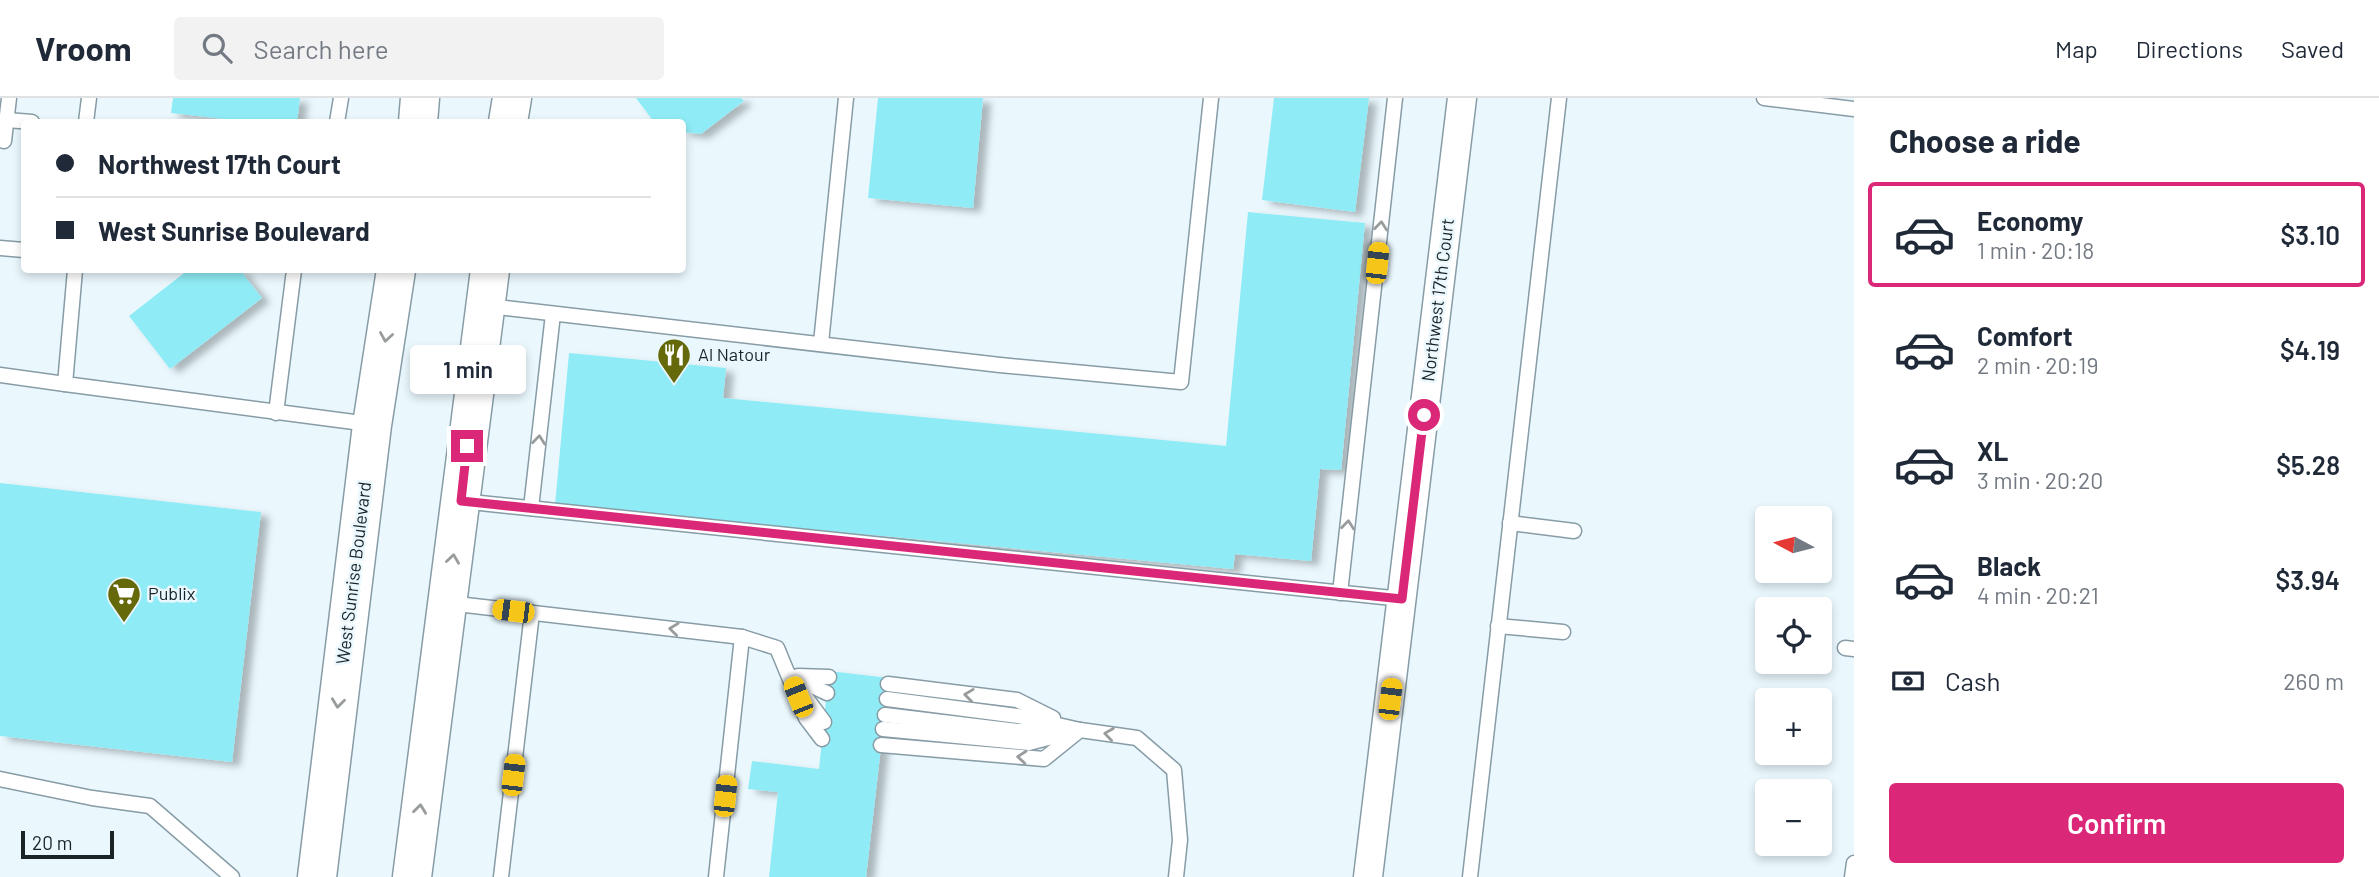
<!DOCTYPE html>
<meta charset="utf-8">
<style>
body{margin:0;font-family:Barlow,sans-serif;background:#f2f2f3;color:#1f2937;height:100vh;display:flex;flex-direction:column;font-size:26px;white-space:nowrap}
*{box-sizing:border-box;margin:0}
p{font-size:23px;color:#747a83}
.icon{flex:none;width:38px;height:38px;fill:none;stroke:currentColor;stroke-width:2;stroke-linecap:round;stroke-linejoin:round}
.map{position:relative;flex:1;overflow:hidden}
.side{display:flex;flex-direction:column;background:#fff;width:525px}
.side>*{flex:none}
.banner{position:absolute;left:21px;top:21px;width:665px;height:154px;border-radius:7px;box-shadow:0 4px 10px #0003;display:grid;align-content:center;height:154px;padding:0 35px;background:#fff}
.needle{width:46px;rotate:277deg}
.controls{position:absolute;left:1755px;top:408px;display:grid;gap:14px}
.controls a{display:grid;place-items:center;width:77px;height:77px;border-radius:7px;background:#fff;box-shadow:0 4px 10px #0003;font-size:35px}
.scale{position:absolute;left:21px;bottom:18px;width:93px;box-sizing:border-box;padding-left:7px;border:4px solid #1a2326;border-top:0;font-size:19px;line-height:24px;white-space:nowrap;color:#1a2326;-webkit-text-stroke:5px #eaf8fe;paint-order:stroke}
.end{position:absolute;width:32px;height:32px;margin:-16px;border:9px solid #db2777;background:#fff;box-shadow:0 0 0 4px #fff}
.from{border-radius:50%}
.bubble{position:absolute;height:49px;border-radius:7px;background:#fff;box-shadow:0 4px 10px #0003;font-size:23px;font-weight:600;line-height:49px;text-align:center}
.car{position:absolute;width:21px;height:42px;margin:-21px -10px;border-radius:9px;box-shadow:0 0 5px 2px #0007;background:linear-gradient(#f5c518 24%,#345 0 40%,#f5c518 0 76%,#345 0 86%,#f5c518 0)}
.banner b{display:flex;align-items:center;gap:24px;height:66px;font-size:26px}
.banner b+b{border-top:2px solid #e0e1e3}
.banner i{width:18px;height:18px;background:#1f2937}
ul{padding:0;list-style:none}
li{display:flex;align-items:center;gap:21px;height:105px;margin:0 14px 10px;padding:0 21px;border:4px solid transparent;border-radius:7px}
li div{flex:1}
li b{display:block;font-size:26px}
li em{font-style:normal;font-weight:600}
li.current{border-color:#db2777}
li>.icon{width:63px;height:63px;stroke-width:1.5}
h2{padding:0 35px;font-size:32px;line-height:84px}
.pay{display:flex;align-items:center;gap:18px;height:77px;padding:0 35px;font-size:26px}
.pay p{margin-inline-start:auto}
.cta{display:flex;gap:14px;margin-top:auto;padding:14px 35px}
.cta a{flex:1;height:80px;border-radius:7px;background:#db2777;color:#fff;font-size:28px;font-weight:600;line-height:80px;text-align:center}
header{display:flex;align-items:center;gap:42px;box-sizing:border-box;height:98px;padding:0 35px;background:#fff;border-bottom:2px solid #e0e1e3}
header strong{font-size:33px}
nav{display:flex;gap:38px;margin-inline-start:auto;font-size:24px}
.search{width:490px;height:63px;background:#f2f2f3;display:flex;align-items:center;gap:18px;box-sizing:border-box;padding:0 24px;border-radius:7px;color:#747a83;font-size:26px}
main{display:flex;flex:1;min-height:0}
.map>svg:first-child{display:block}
.building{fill:#8fecf6;filter:url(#shadow)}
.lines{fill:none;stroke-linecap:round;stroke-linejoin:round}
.lane-casing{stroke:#879ca6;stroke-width:17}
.street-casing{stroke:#879ca6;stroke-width:31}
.highway-casing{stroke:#879ca6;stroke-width:41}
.lane{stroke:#fff;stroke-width:14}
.street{stroke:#fff;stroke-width:28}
.highway{stroke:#fff;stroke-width:38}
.oneway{stroke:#989c9d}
.route{stroke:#db2777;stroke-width:9}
.labels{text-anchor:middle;stroke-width:5;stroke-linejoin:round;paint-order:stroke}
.street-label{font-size:18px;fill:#1a2326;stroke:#eaf8fe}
.poi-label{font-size:18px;fill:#1a2326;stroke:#eaf8fe;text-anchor:start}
</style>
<header>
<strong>Vroom</strong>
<div class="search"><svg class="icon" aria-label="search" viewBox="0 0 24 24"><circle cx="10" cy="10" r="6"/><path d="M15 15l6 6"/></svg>Search here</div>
<nav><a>Map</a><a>Directions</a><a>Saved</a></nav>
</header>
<main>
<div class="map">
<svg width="1854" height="779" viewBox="0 0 1854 779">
<defs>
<filter id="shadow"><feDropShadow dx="8" dy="4.5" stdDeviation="3.5" flood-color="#0004"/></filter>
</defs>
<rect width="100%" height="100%" fill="#eaf8fe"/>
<g class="building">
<path d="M173,0H300L297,24H251L171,15Z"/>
<path d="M636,0H741L744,3L701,36L682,34V24H654Z"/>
<path d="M878,0H983L973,110L868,100Z"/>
<path d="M1274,0H1369L1355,114L1262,102Z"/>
<path d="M1248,114L1365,125L1341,372L1320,371L1311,463L1235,456L1233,471L555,407L569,255L726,270L723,300L1226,348Z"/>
<path d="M188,172H240L262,200L170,271L129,218Z"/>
<path d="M0,385L261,414L232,664L0,638Z"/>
<path d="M829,573L889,580L866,779H769L778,694L748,691L752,663L819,671Z"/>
</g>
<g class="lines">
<g class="lane-casing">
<g id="lane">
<path d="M1764,0L1854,11"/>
<path d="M7,22L32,24"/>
<path d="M86,24L89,0"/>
<path d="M337,24L341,0"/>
<path d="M0,42L4,43L9,0"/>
<path d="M0,150L24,152"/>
<path d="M75,172L65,286L369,326"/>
<path d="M488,208L1000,267L1181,284L1211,0"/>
<path d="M821,245L846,0"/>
<path d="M0,277L65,286"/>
<path d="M276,315L294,172"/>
<path d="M461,403L1402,501"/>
<path d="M531,410L553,216"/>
<path d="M1510,425L1574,433"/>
<path d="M1340,495L1395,0"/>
<path d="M448,505L742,539L777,550L806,620L822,641"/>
<path d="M1498,528L1563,534"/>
<path d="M1845,550L1854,551"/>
<path d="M791,578L827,595"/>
<path d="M798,578L829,579"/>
<path d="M888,586L1017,602L1053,620"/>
<path d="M801,593L824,624"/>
<path d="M887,601L1018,618L1080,632L1137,640L1174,672L1180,742L1176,779"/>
<path d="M885,617L1017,633L1057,632"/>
<path d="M883,631L1029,645L1075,633"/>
<path d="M881,647L1044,661L1080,632"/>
<path d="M0,681L92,700L150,708L232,779"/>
<path d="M501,779L532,515"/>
<path d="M716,779L742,539"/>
<path d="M1470,779L1559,0"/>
<path d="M1852,779L1854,765"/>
</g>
</g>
<g class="street-casing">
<path id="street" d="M1368,779L1462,0"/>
</g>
<g class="highway-casing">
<g id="highway">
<path d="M418,24L420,0"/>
<path d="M508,24L512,0"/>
<path d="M317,779L372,327L396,172"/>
<path d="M412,779L490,172"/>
</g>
</g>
<use href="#lane" class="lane"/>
<use href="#street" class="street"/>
<use href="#highway" class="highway"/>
</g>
<defs><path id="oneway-chevron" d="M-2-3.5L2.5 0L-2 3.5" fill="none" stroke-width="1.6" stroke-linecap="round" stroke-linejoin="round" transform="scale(1.75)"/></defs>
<g class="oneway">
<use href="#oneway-chevron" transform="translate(1381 128) rotate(-84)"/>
<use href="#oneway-chevron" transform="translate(386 239) rotate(99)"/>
<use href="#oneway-chevron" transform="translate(539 342) rotate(-84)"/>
<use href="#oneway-chevron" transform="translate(1348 427) rotate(-84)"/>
<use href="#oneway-chevron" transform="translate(453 461) rotate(-82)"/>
<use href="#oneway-chevron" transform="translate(674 531) rotate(-173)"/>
<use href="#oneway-chevron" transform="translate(969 597) rotate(-173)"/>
<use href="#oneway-chevron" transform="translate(338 605) rotate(97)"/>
<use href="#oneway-chevron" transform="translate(1109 636) rotate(-172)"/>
<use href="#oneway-chevron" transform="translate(1022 659) rotate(-175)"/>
<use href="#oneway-chevron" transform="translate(420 711) rotate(-83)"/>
</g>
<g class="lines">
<path class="route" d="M467,348L461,403L1402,501L1424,317"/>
</g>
<defs>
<g id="restaurant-pin" transform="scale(1.75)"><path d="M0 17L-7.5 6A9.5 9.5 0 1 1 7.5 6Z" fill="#656909" stroke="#eaf8fe"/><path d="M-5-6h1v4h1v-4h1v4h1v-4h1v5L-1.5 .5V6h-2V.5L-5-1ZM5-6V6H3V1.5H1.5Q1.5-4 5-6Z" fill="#fff"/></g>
<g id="supermarket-pin" transform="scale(1.75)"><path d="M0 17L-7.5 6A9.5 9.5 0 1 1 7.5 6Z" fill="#656909" stroke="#eaf8fe"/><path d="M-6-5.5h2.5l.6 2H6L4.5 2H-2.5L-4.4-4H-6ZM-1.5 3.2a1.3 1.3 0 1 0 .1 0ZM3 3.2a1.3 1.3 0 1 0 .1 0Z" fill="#fff"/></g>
</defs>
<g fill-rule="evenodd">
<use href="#restaurant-pin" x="674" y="257"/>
<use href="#supermarket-pin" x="124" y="496"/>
</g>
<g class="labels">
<g class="street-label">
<text transform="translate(1438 202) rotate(-83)" y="6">Northwest 17th Court</text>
<text transform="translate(354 475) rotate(-83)" y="6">West Sunrise Boulevard</text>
</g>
<g class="poi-label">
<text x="698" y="263">Al Natour</text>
<text x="148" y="502">Publix</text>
</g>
</g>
</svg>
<div class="controls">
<a><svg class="needle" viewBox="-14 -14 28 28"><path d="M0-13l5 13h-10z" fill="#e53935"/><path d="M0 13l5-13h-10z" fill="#747a83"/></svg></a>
<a><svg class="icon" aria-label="locate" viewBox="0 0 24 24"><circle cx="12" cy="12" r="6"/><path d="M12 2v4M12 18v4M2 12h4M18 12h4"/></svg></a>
<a>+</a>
<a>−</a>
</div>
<div class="scale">20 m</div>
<i class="end from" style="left:1424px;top:317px"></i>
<i class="end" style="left:467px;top:348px"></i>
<div class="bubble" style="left:410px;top:247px;width:116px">1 min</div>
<i class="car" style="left:1377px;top:165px;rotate:6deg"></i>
<i class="car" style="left:513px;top:513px;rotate:277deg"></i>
<i class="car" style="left:798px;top:599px;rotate:338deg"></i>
<i class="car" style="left:1390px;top:601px;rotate:7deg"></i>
<i class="car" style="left:513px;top:677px;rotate:7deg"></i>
<i class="car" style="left:725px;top:698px;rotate:6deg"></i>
<div class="banner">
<b><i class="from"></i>Northwest 17th Court</b>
<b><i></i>West Sunrise Boulevard</b>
</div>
</div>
<section class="side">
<h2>Choose a ride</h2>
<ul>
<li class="current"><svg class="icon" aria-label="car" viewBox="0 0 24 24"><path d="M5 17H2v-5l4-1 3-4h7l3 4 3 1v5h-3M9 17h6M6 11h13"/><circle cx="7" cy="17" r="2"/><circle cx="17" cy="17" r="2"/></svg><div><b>Economy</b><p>1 min · 20:18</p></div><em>$3.10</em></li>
<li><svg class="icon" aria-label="car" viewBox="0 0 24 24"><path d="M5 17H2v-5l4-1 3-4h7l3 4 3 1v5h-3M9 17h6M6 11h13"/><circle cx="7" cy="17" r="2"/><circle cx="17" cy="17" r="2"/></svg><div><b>Comfort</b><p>2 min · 20:19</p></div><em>$4.19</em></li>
<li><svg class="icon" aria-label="car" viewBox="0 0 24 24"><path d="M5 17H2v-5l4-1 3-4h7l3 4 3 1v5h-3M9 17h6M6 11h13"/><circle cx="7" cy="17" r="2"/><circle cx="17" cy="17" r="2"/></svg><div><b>XL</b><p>3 min · 20:20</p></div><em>$5.28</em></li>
<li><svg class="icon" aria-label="car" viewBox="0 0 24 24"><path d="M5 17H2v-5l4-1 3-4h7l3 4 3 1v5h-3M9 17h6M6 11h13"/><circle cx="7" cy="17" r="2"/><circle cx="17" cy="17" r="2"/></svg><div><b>Black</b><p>4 min · 20:21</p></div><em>$3.94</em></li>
</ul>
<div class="pay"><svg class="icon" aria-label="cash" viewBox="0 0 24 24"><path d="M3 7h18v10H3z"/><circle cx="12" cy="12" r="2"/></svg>Cash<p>260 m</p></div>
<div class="cta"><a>Confirm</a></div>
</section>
</main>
